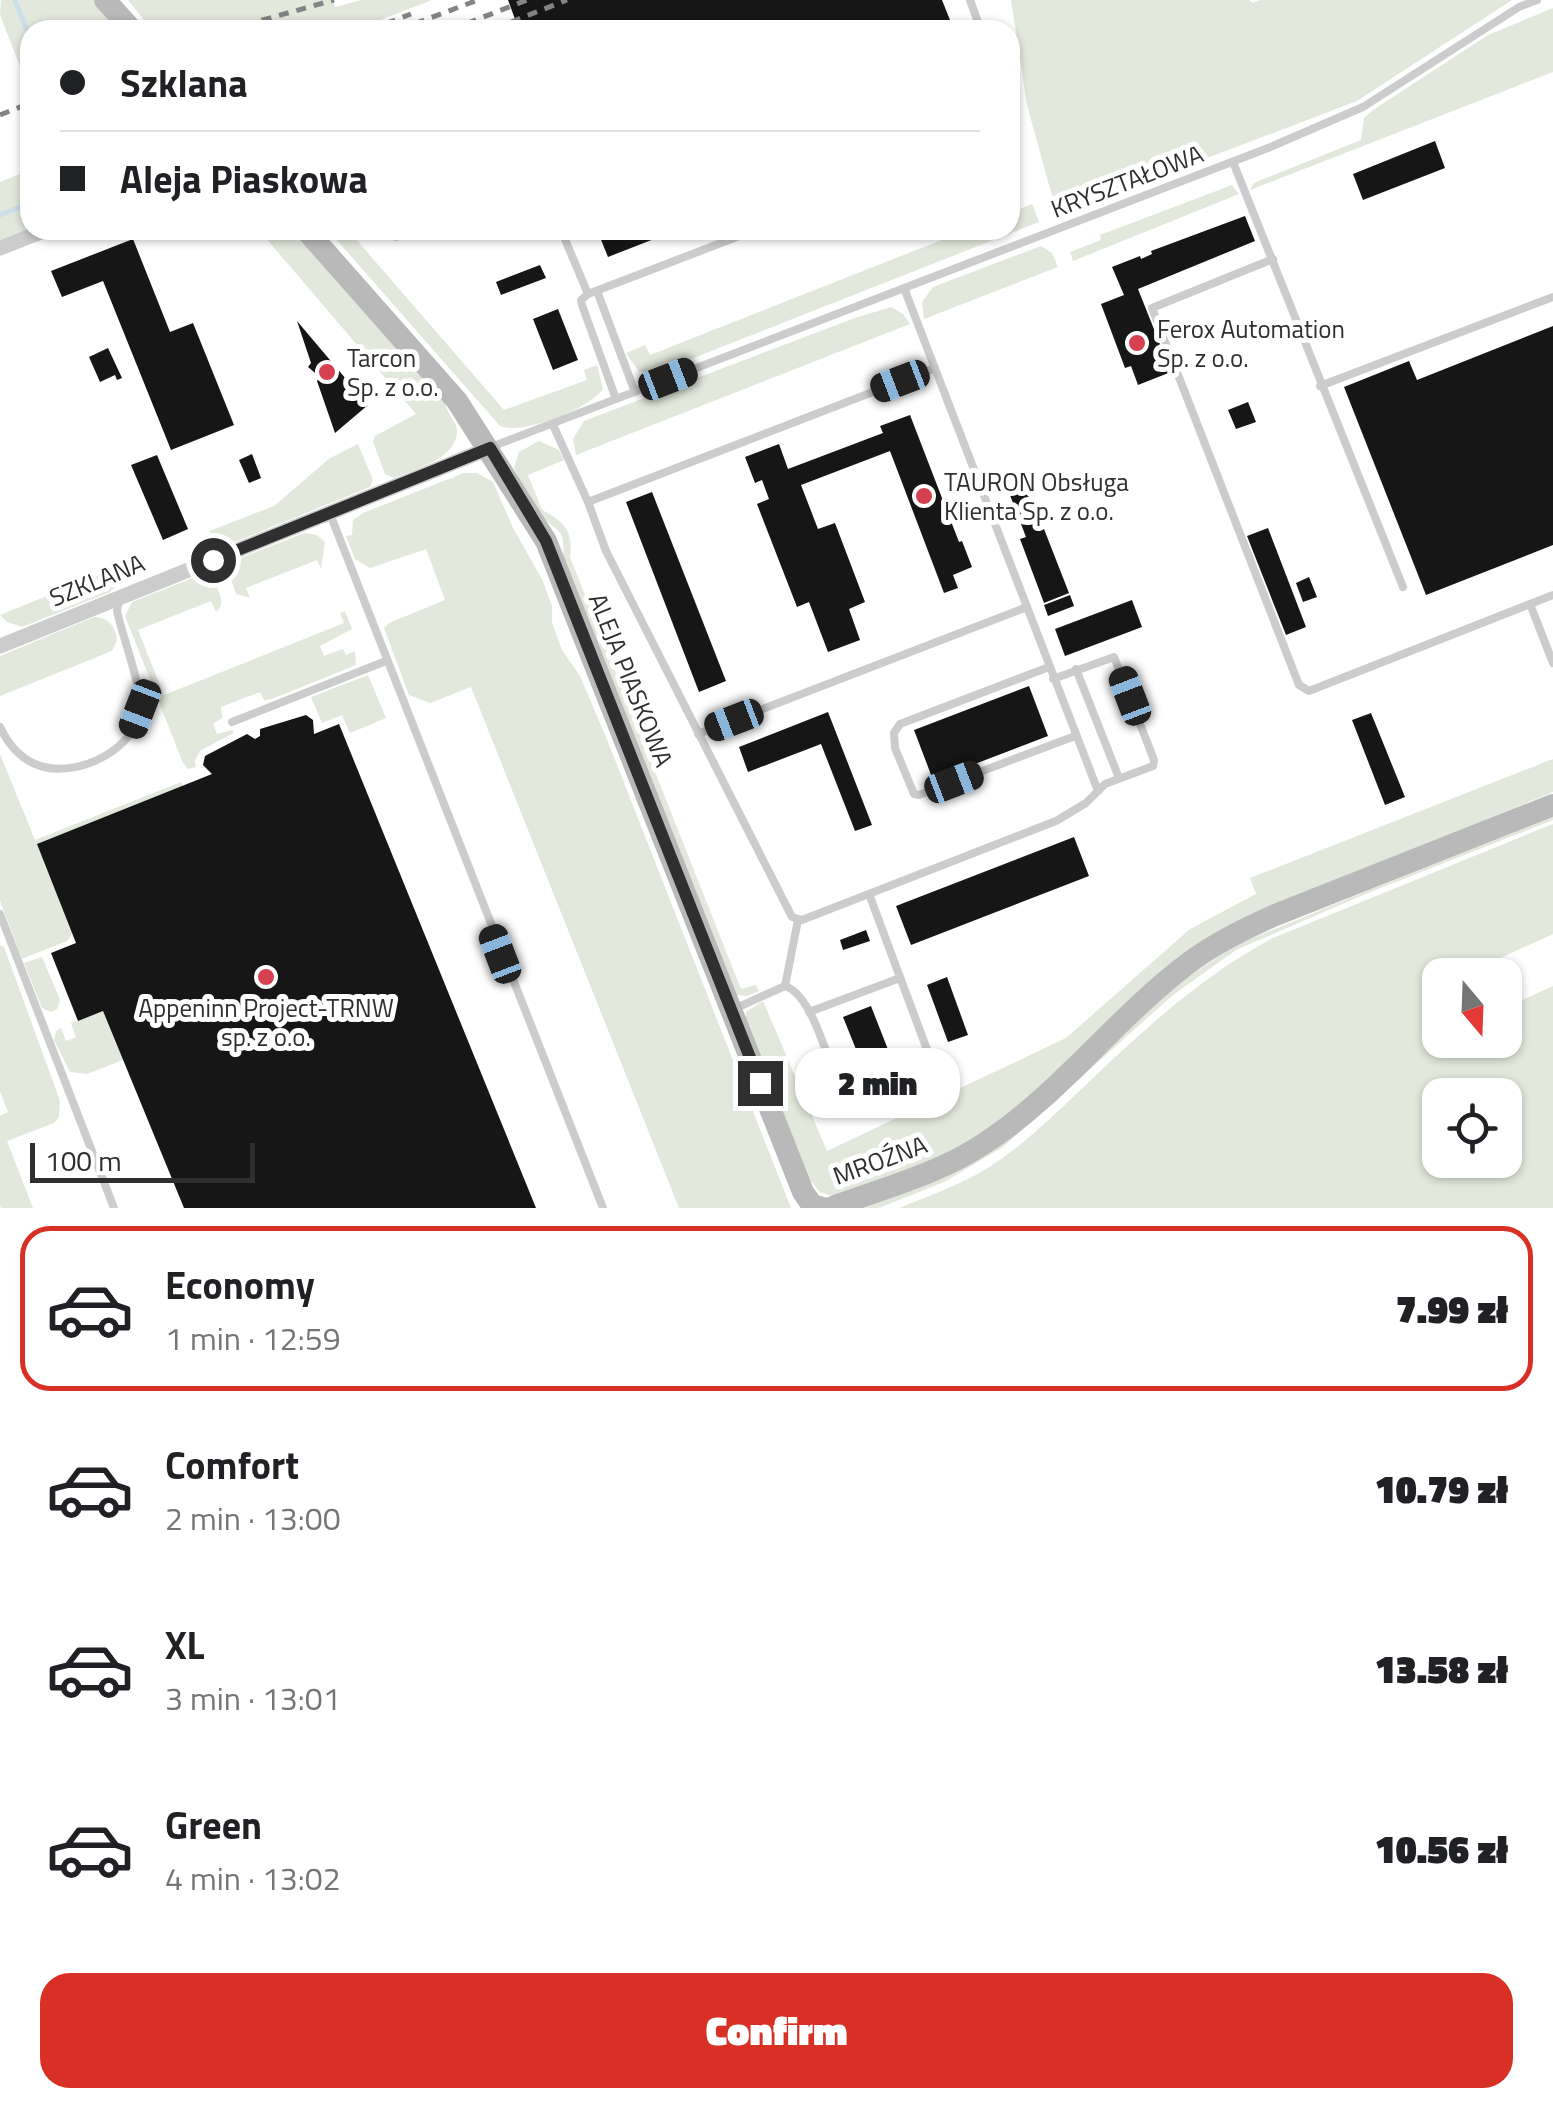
<!DOCTYPE html>
<meta charset="utf-8">
<style>
body{margin:0;font-family:"Titillium Web",sans-serif;background:#f2f2f2;color:#202124;height:100vh;display:flex;flex-direction:column;font-size:38px;white-space:nowrap}
*{box-sizing:border-box;margin:0}
p{font-size:32px;color:#757577}
.icon{flex:none;width:55px;height:55px;fill:none;stroke:currentColor;stroke-width:2;stroke-linecap:round;stroke-linejoin:round}
.map{position:relative;height:1208px;overflow:hidden}
.panel{display:flex;flex-direction:column;background:#fff;flex:1}
.panel>*{flex:none}
.hud{position:absolute;left:20px;top:20px;width:1000px;height:220px;border-radius:30px;box-shadow:0 2px 8px #0004;display:grid;align-content:center;height:220px;padding:0 40px;background:#fff}
.needle{width:65px;rotate:161deg}
.buttons{position:absolute;left:1422px;top:958px;display:grid;gap:20px}
.buttons a{display:grid;place-items:center;width:100px;height:100px;border-radius:20px;background:#fff;box-shadow:0 2px 8px #0004;font-size:50px}
.scale{position:absolute;left:30px;bottom:25px;width:225px;box-sizing:border-box;padding-left:10px;border:5px solid #2f2f2f;border-top:0;font-size:28px;line-height:35px;white-space:nowrap;color:#2f2f2f;-webkit-text-stroke:8px #fff;paint-order:stroke}
.end{position:absolute;width:45px;height:45px;margin:-22px;border:12px solid #2f2f2f;background:#fff;box-shadow:0 0 0 5px #fff}
.from{border-radius:50%}
.bubble{position:absolute;height:70px;border-radius:30px;background:#fff;box-shadow:0 2px 8px #0004;font-size:32px;font-weight:800;line-height:70px;text-align:center}
.car{position:absolute;width:30px;height:60px;margin:-30px -15px;border-radius:12px;box-shadow:0 0 8px 2px #0007;background:linear-gradient(#222 24%,#8ab4d8 0 40%,#222 0 76%,#8ab4d8 0 86%,#222 0)}
.hud b{display:flex;align-items:center;gap:35px;height:95px;font-size:38px}
.hud b+b{border-top:2px solid #e0e0e0}
.hud i{width:25px;height:25px;background:#202124}
ul{padding:18px 0 0;list-style:none}
li{display:flex;align-items:center;gap:30px;height:165px;margin:0 20px 15px;padding:0 20px;border:5px solid transparent;border-radius:30px}
li div{flex:1}
li b{display:block;font-size:38px}
li em{font-style:normal;font-weight:800}
li.selected{border-color:#d93025}
li>.icon{width:90px;height:90px;stroke-width:1.5}
.action{display:flex;gap:20px;margin-top:auto;padding:20px 40px}
.action a{flex:1;height:115px;border-radius:30px;background:#d93025;color:#fff;font-size:40px;font-weight:800;line-height:115px;text-align:center}
.map>svg:first-child{display:block}
.green{fill:#e3e8dc;fill-rule:evenodd}
.lines{fill:none;stroke-linecap:round;stroke-linejoin:round}
.stream{stroke:#ccdfe9;stroke-width:5}
.building{fill:#161616}
.service{stroke:#ccc;stroke-width:8}
.minor{stroke:#ccc;stroke-width:15}
.secondary{stroke:#b9b9b9;stroke-width:22}
.rail{stroke:#848484;stroke-width:5;stroke-dasharray:10 8;stroke-linecap:butt}
.route{stroke:#2f2f2f;stroke-width:12}
.poi-dot{fill:#d6414f;stroke:#fff;stroke-width:4}
.labels{text-anchor:middle;stroke-width:10;stroke-linejoin:round;paint-order:stroke}
.street-label{font-size:25px;fill:#2f2f2f;stroke:#fff}
.poi-label{font-size:25px;fill:#2f2f2f;stroke:#fff;text-anchor:start}
</style>
<div class="map">
<svg width="1553" height="1208" viewBox="0 0 1553 1208">
<rect width="100%" height="100%" fill="#fff"/>
<g class="green">
<path d="M1,0H96L120,30H30V92L0,15Z"/>
<path d="M128,0H333L335,7L362,0H432L354,30H152Z"/>
<path d="M1011,0H1249L1253,3L1260,0H1512L1357,101L1055,216L1048,198L1052,196L1027,105Z"/>
<path d="M1553,8V72L1250,190L1254,183L1361,140L1364,118L1373,110L1488,35Z"/>
<path d="M30,170V228L0,240V182Z"/>
<path d="M1232,185L1239,194L1073,261L1070,252L1101,240L1100,235Z"/>
<path d="M1032,204L1039,222L658,372H639L626,353L645,345L650,355L967,230H1010V213Z"/>
<path d="M259,230H295L445,404C448,415 458,423 457,433C455,459 414,470 394,478L385,474L373,442L375,436L416,414Z"/>
<path d="M328,230H348L504,410L587,380L584,370L597,365L603,389C587,410 523,435 500,426Z"/>
<path d="M1041,246L1052,253L1058,267L924,319L922,302L933,287Z"/>
<path d="M891,307L903,314L910,324L576,455L573,439L584,421L855,318Z"/>
<path d="M539,441L559,450L564,460L528,475L542,510C563,521 574,531 570,557L741,989L756,985L759,991L747,996L737,995L563,562C565,523 559,537 540,513C530,500 520,483 514,468L519,452Z"/>
<path d="M358,444L373,480L370,487L230,544H221L209,531L274,506L330,458Z"/>
<path d="M464,473H477L493,482L513,528L542,579L552,606V623L562,650L580,676L608,742L791,1208H679L471,687L430,703L409,695L384,628L389,623L445,600L426,549L370,568L355,559L346,536L352,535L353,520L363,513Z"/>
<path d="M304,533L317,535L325,542L321,569L317,560L246,588L250,598L236,594L228,571L233,561Z"/>
<path d="M121,566V582L110,592L22,627L7,622L0,615Z"/>
<path d="M203,574L214,580C218,591 227,603 216,612L211,601L138,630L164,695L344,623L340,613L345,611L352,629L320,646L324,656L343,649L346,655L355,651L356,665L272,699L264,700L260,692L221,707L222,718L213,724L217,734L232,730L234,733L201,750L195,760L196,767L188,769L183,763L125,616L132,602Z"/>
<path d="M94,617C109,618 115,626 117,640L112,651L0,696V656Z"/>
<path d="M368,675L386,718L350,733L342,715L322,723L311,697Z"/>
<path d="M0,754L35,840L181,782L183,786L67,941L22,959L0,901Z"/>
<path d="M1553,759V792L1272,908L981,1134L950,1153L835,1197L820,1192L809,1179L746,1021V1012L763,1001L827,1151L1066,1038L1190,929L1256,894L1250,878Z"/>
<path d="M1553,814V820L1363,895L1236,950L1173,995L1003,1147L944,1182L879,1208H865L932,1181L1185,979L1236,945Z"/>
<path d="M1553,824V934L1498,959L1520,1001L1553,986V1208H899C927,1197 956,1186 983,1171C1024,1146 1058,1111 1093,1078C1149,1025 1205,974 1273,938ZM1505,975V1040H1440V975ZM1505,1095V1160H1440V1095Z"/>
<path d="M0,945L4,947L60,1101L59,1117L54,1123L7,1141L33,1208H1L0,1205V1116L8,1112L0,1091Z"/>
<path d="M42,957L60,1000L57,1009L51,1012L42,1008L24,963Z"/>
<path d="M103,1011L123,1060L87,1074L70,1072L54,1040L56,1031L61,1028L66,1041L76,1037L71,1023Z"/>
</g>
<g class="lines">
<g class="stream">
<path d="M15,1L30,37"/>
<path d="M0,215L30,203"/>
</g>
</g>
<g class="building">
<path d="M508,0H942L954,30H519Z"/>
<path d="M1435,141L1445,168L1363,200L1353,174Z"/>
<path d="M1245,216L1255,241L1138,289L1171,372L1138,385L1131,366L1125,368L1101,304L1124,295L1112,267L1140,256L1141,259L1152,254L1151,251Z"/>
<path d="M597,230H677L608,257Z"/>
<path d="M133,239L170,332L193,323L234,425L171,450L103,281L62,297L51,271Z"/>
<path d="M540,265L546,278L501,295L496,282Z"/>
<path d="M558,309L578,360L553,370L533,319Z"/>
<path d="M297,321L368,405L335,433L317,381L320,377L308,367L311,363Z"/>
<path d="M1553,326V545L1426,595L1344,387L1409,361L1417,380Z"/>
<path d="M108,348L122,378L117,380L115,375L100,382L89,357Z"/>
<path d="M1248,402L1256,422L1236,429L1228,410Z"/>
<path d="M910,415L959,542L962,541L972,567L953,575L958,588L944,593L890,451L801,485L818,529L835,523L865,602L849,609L860,640L828,652L809,602L797,607L757,504L769,499L762,480L755,483L745,457L779,444L788,469L883,433L880,426Z"/>
<path d="M252,454L261,478L249,483L239,460Z"/>
<path d="M157,455L188,529L163,540L131,465Z"/>
<path d="M1031,482L1035,494L1027,497L1039,531L1044,529L1069,593L1044,603L1020,539L1026,537L1008,490Z"/>
<path d="M652,492L726,681L699,692L626,502Z"/>
<path d="M1268,528L1306,627L1286,635L1247,536Z"/>
<path d="M1309,577L1317,597L1303,602L1296,583Z"/>
<path d="M1070,595L1074,606L1048,616L1044,605Z"/>
<path d="M1132,600L1142,627L1065,656L1055,629Z"/>
<path d="M1029,686L1048,736L933,780L914,730Z"/>
<path d="M828,712L872,825L855,831L821,744L748,772L739,747Z"/>
<path d="M1371,713L1405,797L1385,805L1352,720Z"/>
<path d="M306,715L313,720L314,734L339,724L536,1208H184L103,1011L78,1021L51,953L76,943L37,844L212,774L203,765L205,756L247,734L255,739L260,736V729Z"/>
<path d="M1074,837L1089,876L911,945L896,906Z"/>
<path d="M866,930L870,941L843,950L840,940Z"/>
<path d="M947,977L968,1035L948,1042L927,985Z"/>
<path d="M871,1006L903,1088L876,1099L843,1017Z"/>
</g>
<g class="lines">
<g class="service">
<path d="M970,0L981,30"/>
<path d="M1233,162L1403,587"/>
<path d="M383,230L396,237L421,230"/>
<path d="M561,230L588,294L755,230"/>
<path d="M1273,259L1152,308L1299,685L1309,691L1553,595"/>
<path d="M904,288L1098,791"/>
<path d="M597,291L635,392"/>
<path d="M588,294L581,300L582,305L616,399"/>
<path d="M1320,386L1553,297"/>
<path d="M553,425L588,502L606,551L792,917L802,920L1056,821L1086,803L1105,784L1153,766L1154,760L1114,657L1053,679"/>
<path d="M491,447L1268,148L1363,107L1519,7L1537,0"/>
<path d="M588,502L935,368"/>
<path d="M330,514L603,1208"/>
<path d="M1530,604L1553,663"/>
<path d="M1049,667L900,724L894,733L895,748L914,794L919,795L1075,736"/>
<path d="M1076,669L1119,778"/>
<path d="M232,722L386,661"/>
<path d="M0,727C9,746 23,762 44,767C80,776 136,749 140,709C142,687 122,635 117,611L119,599"/>
<path d="M698,734L1027,607"/>
<path d="M0,914L114,1208"/>
<path d="M785,986L798,920"/>
<path d="M734,1009L785,986C818,997 832,1085 851,1114L935,1082L938,1079L869,894"/>
<path d="M809,1012L900,978"/>
</g>
<g class="minor">
<path d="M0,248L46,230"/>
<path d="M0,646L490,448"/>
</g>
<g class="secondary">
<path d="M105,0L132,30"/>
<path d="M306,230L457,401L546,541L803,1192L812,1205L823,1208"/>
<path d="M830,1208C881,1189 939,1174 985,1143C1060,1094 1115,1019 1186,965C1213,944 1243,930 1273,916L1553,805"/>
</g>
<g class="rail">
<path d="M511,22L567,0"/>
<path d="M227,30L334,0"/>
<path d="M369,30L411,14"/>
<path d="M398,30L478,0"/>
<path d="M450,30L527,0"/>
<path d="M0,115L30,103"/>
</g>
</g>
<g class="lines">
<path class="route" d="M213,560L490,448L546,541L760,1083"/>
</g>
<g class="poi-dot">
<circle cx="1137" cy="343" r="10"/>
<circle cx="327" cy="372" r="10"/>
<circle cx="924" cy="496" r="10"/>
<circle cx="266" cy="977" r="10"/>
</g>
<g class="labels">
<g class="street-label">
<text transform="translate(1127 181) rotate(-21)" y="9">KRYSZTAŁOWA</text>
<text transform="translate(97 580) rotate(-22)" y="9">SZKLANA</text>
<text transform="translate(631 680) rotate(68)" y="9">ALEJA PIASKOWA</text>
<text transform="translate(880 1160) rotate(-20)" y="9">MROŹNA</text>
</g>
<g class="poi-label">
<text x="1157" y="338">Ferox Automation<tspan x="1157" dy="29">Sp. z o.o.</tspan></text>
<text x="347" y="367">Tarcon<tspan x="347" dy="29">Sp. z o.o.</tspan></text>
<text x="944" y="491">TAURON Obsługa<tspan x="944" dy="29">Klienta Sp. z o.o.</tspan></text>
<text x="266" y="1017" text-anchor="middle">Appeninn Project-TRNW<tspan x="266" dy="29">sp. z o.o.</tspan></text>
</g>
</g>
</svg>
<div class="buttons">
<a><svg class="needle" viewBox="-14 -14 28 28"><path d="M0-13l5 13h-10z" fill="#e53935"/><path d="M0 13l5-13h-10z" fill="#757577"/></svg></a>
<a><svg class="icon" aria-label="locate" viewBox="0 0 24 24"><circle cx="12" cy="12" r="6"/><path d="M12 2v4M12 18v4M2 12h4M18 12h4"/></svg></a>
</div>
<div class="scale">100 m</div>
<i class="end from" style="left:213px;top:560px"></i>
<i class="end" style="left:760px;top:1083px"></i>
<div class="bubble" style="left:795px;top:1048px;width:165px">2 min</div>
<i class="car" style="left:668px;top:379px;rotate:69deg"></i>
<i class="car" style="left:900px;top:381px;rotate:249deg"></i>
<i class="car" style="left:1130px;top:696px;rotate:339deg"></i>
<i class="car" style="left:140px;top:709px;rotate:201deg"></i>
<i class="car" style="left:734px;top:720px;rotate:249deg"></i>
<i class="car" style="left:954px;top:782px;rotate:69deg"></i>
<i class="car" style="left:500px;top:954px;rotate:339deg"></i>
<div class="hud">
<b><i class="from"></i>Szklana</b>
<b><i></i>Aleja Piaskowa</b>
</div>
</div>
<section class="panel">
<ul>
<li class="selected"><svg class="icon" aria-label="car" viewBox="0 0 24 24"><path d="M5 17H2v-5l4-1 3-4h7l3 4 3 1v5h-3M9 17h6M6 11h13"/><circle cx="7" cy="17" r="2"/><circle cx="17" cy="17" r="2"/></svg><div><b>Economy</b><p>1 min · 12:59</p></div><em>7.99 zł</em></li>
<li><svg class="icon" aria-label="car" viewBox="0 0 24 24"><path d="M5 17H2v-5l4-1 3-4h7l3 4 3 1v5h-3M9 17h6M6 11h13"/><circle cx="7" cy="17" r="2"/><circle cx="17" cy="17" r="2"/></svg><div><b>Comfort</b><p>2 min · 13:00</p></div><em>10.79 zł</em></li>
<li><svg class="icon" aria-label="car" viewBox="0 0 24 24"><path d="M5 17H2v-5l4-1 3-4h7l3 4 3 1v5h-3M9 17h6M6 11h13"/><circle cx="7" cy="17" r="2"/><circle cx="17" cy="17" r="2"/></svg><div><b>XL</b><p>3 min · 13:01</p></div><em>13.58 zł</em></li>
<li><svg class="icon" aria-label="car" viewBox="0 0 24 24"><path d="M5 17H2v-5l4-1 3-4h7l3 4 3 1v5h-3M9 17h6M6 11h13"/><circle cx="7" cy="17" r="2"/><circle cx="17" cy="17" r="2"/></svg><div><b>Green</b><p>4 min · 13:02</p></div><em>10.56 zł</em></li>
</ul>
<div class="action"><a>Confirm</a></div>
</section>
